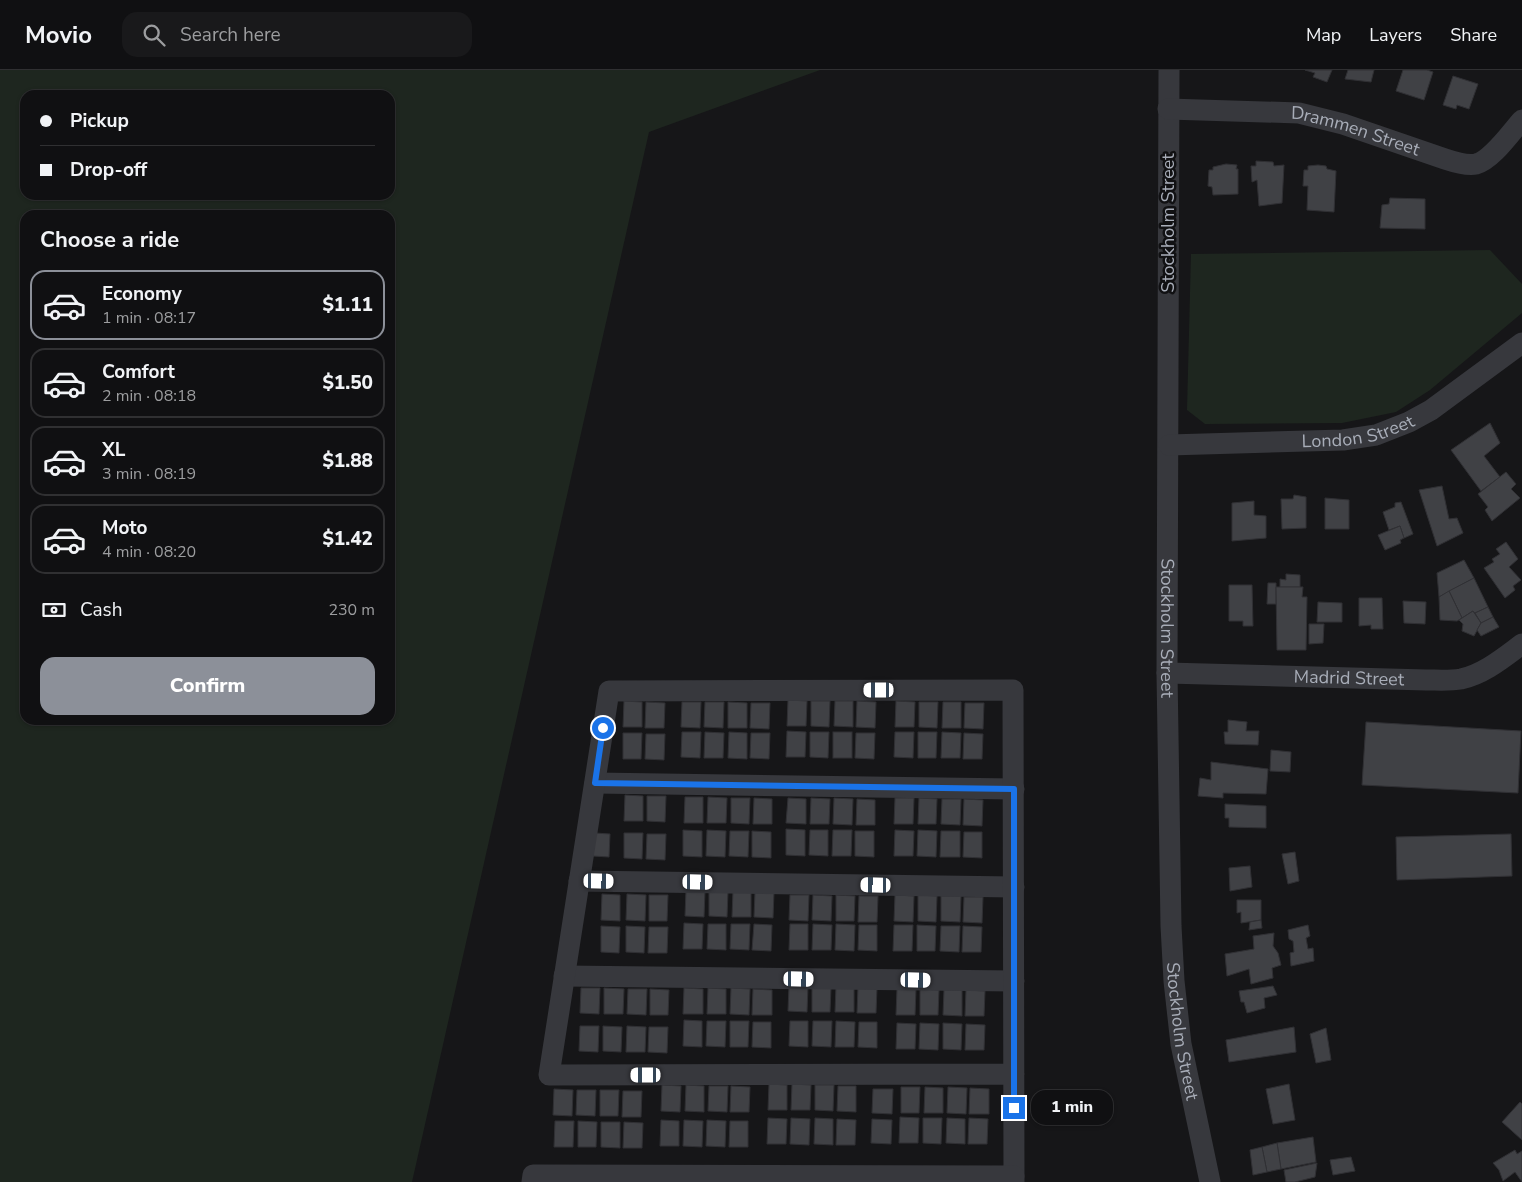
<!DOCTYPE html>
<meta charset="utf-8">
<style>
body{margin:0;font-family:"Nunito Sans",sans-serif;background:#19191b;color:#f1f3f6;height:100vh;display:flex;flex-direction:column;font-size:19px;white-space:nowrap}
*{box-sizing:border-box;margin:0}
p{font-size:16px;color:#9c9d9f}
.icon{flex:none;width:28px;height:28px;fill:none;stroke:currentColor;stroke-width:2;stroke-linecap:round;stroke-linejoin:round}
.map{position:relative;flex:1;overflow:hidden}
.details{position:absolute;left:20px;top:140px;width:375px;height:515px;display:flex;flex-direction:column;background:#101012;border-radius:15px;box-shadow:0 1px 4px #0004,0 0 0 1px #303032}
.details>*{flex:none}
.hud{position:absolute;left:20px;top:20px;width:375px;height:110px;border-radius:15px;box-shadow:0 1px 4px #0004,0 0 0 1px #303032;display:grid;align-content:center;height:110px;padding:0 20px;background:#101012}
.end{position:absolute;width:22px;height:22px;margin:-11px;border:6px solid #1a73e8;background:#fff;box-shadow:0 0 0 2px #fff}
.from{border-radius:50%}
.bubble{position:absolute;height:35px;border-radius:15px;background:#101012;box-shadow:0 1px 4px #0004,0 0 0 1px #303032;font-size:16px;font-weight:800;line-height:35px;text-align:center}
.car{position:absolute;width:15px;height:30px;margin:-15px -8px;border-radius:6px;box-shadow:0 0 4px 1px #0007;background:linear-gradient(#fff 24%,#345 0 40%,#fff 0 76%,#345 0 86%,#fff 0)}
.hud b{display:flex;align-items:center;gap:18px;height:48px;font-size:19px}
.hud b+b{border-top:1px solid #303032}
.hud i{width:12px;height:12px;background:#f1f3f6}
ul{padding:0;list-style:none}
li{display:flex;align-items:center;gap:15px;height:70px;margin:0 10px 8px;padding:0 10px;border:2px solid #303032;border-radius:15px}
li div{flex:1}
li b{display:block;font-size:19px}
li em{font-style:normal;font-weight:800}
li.active{border-color:#8c9099}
li>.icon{width:45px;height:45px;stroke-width:1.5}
h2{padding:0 20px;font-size:22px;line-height:60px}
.pay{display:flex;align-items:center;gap:12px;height:55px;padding:0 20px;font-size:19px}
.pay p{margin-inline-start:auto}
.action{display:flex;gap:10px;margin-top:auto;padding:10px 20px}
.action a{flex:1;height:58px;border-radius:15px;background:#8c9099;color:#fff;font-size:20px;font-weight:800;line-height:58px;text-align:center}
header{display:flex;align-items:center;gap:30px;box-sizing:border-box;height:70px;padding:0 25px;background:#101012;border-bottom:1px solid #303032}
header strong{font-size:24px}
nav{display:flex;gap:28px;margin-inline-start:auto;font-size:18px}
.search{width:350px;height:45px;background:#19191b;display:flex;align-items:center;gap:12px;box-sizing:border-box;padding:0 18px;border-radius:15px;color:#9c9d9f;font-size:19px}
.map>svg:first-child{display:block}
.green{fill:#1e261f;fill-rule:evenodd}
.building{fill:#404145;stroke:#303034}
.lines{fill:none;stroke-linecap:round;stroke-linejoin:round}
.minor{stroke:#37383d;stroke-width:21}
.route{stroke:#1a73e8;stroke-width:6}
.labels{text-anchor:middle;stroke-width:5;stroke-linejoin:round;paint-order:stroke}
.street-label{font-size:18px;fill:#a8adb8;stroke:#111113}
</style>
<header>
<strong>Movio</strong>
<div class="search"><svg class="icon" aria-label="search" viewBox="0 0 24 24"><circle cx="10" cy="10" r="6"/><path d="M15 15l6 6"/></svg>Search here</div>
<nav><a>Map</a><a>Layers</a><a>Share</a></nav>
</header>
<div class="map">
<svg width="1522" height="1112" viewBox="0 0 1522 1112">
<rect width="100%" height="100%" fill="#161618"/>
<g class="green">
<path d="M0,0H820L649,62L412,1112H0ZM25,25H390V125H25ZM25,145H390V650H25Z"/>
<path d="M1490,180L1522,214V243L1430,320L1396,342L1342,353L1205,354L1187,340L1191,184Z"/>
</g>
<g class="building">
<path d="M1305,0H1332L1327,12L1313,7L1315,3Z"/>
<path d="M1348,0H1374L1371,12L1345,9Z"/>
<path d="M1403,0H1427L1433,2L1424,30L1396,21Z"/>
<path d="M1453,6L1478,14L1469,39L1457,35L1456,39L1443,35Z"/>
<path d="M1256,91L1273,92L1274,96L1284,95L1282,133L1259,136L1257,110L1252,112L1251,96H1256Z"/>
<path d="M1226,94L1237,95L1236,99H1238V124L1213,125L1212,117L1208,116L1209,100H1213V97Z"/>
<path d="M1318,95L1326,96L1327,99L1336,101L1334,142L1307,140L1308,116H1303L1304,100H1308V96Z"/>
<path d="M1390,128L1425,129V159L1380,158L1382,135L1389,134Z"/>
<path d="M1490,353L1500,373L1484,386L1500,407L1481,421L1451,380Z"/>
<path d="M1506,402L1516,414L1511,419L1520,428L1492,451L1485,440L1488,437L1478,424Z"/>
<path d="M1442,416L1449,449L1457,448L1463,463L1437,476L1419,420Z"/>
<path d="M1294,425L1306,427V458L1282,459L1281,429H1293Z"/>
<path d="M1325,428L1349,430V459H1325Z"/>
<path d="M1254,431V445L1266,446V468L1232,471V433Z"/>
<path d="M1401,432L1413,464L1404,468L1400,456L1389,460L1383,442L1395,437V433Z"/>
<path d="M1400,456L1404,468L1400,470L1401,473L1385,480L1378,465Z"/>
<path d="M1506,472L1518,489L1509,497L1521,510L1513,516L1515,520L1505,528L1484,498L1494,492L1492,489L1500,484L1496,479Z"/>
<path d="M1464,490L1474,508L1439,527L1437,503Z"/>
<path d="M1286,504L1300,505V517H1280V509L1286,510Z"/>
<path d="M1474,508L1488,537L1475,543L1473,541L1462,548L1449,521Z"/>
<path d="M1268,513H1276V534H1267Z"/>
<path d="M1229,515H1252L1253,556H1243V551H1229Z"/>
<path d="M1276,517H1303L1302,527H1307L1306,580H1277Z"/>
<path d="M1449,521L1462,548L1457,551L1440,550L1439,527Z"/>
<path d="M1359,528H1382L1383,559H1371V555L1359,556Z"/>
<path d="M1403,531L1426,532L1425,554L1404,553Z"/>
<path d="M1318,532L1342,533V552H1317Z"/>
<path d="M1488,537L1493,547L1481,553L1475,543Z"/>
<path d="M1473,541L1481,553L1474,566L1462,561L1463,554L1459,550Z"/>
<path d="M1493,547L1499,557L1481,566L1477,560L1481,553Z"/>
<path d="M1309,554H1324L1323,573L1309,574Z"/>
<path d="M788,630L807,631L806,656H787Z"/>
<path d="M624,631L642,632V657H623Z"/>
<path d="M811,631H830L829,657L811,656Z"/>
<path d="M835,631H853V657L834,656Z"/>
<path d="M857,631L876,632L875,658L856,657Z"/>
<path d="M896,631L915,632L914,657H895Z"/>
<path d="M646,632L665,633L664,658H645Z"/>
<path d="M682,632H701L700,658L681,657Z"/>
<path d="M705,632H724L723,658L704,657Z"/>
<path d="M728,632L747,633V658H728Z"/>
<path d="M919,632H938L937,658L919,657Z"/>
<path d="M943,632H961V658H942Z"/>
<path d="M751,633H770L769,659L750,658Z"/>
<path d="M965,633H984L983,659L964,658Z"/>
<path d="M1228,650L1247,652L1246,661H1259L1258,675L1225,674L1224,662H1228Z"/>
<path d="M1366,652L1521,661L1518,723L1362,715Z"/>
<path d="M787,661L806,662L805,687H786Z"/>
<path d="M682,662H701L700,688L681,687Z"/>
<path d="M705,662L724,663L723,688H704Z"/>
<path d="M729,662L747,663V689L728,688Z"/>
<path d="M810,662H829L828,688L810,687Z"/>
<rect x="833" y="662" width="19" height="26"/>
<path d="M895,662H914L913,688L894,687Z"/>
<path d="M918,662H937L936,688H918Z"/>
<path d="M942,662L961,663L960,688H941Z"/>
<path d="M623,663H642L641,689H623Z"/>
<path d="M751,663H770L769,689L750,688Z"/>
<path d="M856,663H875L874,689L855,688Z"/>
<path d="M964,663L983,664L982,689H963Z"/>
<path d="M646,664H665L664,690L645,689Z"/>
<path d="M1271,680L1291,682L1290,702L1270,701Z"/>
<path d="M1211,692L1268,699L1266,724L1223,723V728L1198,726L1200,708L1211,710Z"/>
<path d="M625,725L643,726V751H624Z"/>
<path d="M647,726H666L665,752L647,751Z"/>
<path d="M685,727H703V753H684Z"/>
<path d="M708,727L727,728L726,753H707Z"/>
<path d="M731,728H750L749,754L731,753Z"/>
<path d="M754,728L772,729V754H753Z"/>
<path d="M788,728L806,729V754L786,753Z"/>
<path d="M811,728L830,729L829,754H810Z"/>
<path d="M834,728L853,729L852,755L833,754Z"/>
<path d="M895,728H914L913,754H894Z"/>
<path d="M919,728L937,729L936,754H918Z"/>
<path d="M857,729L875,730V755H856Z"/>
<path d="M942,729H961L960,755L941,754Z"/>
<path d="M964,729L983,730L982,756L963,755Z"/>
<path d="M1225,734L1266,736V758L1229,757V748H1225Z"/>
<path d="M786,759L805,760V786L786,785Z"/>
<path d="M683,760L702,761V787L683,786Z"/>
<path d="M707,760L726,761L725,787L706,786Z"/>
<path d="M810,760H828V786L809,785Z"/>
<path d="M833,760H852L851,786H832Z"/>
<path d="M895,760L914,761L913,786H894Z"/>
<path d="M918,760L937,761L936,787L917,786Z"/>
<path d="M730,761H749L748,787L729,786Z"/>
<path d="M752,761L771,762V788L752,787Z"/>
<path d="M855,761H874V787L855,786Z"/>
<path d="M941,761H960V787H940Z"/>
<path d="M964,762H982V788L963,787Z"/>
<path d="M595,763L610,764L609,787L593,786Z"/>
<path d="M624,763H643L642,789L624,788Z"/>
<path d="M647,764H666L665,790L646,789Z"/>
<path d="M1511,764L1512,806L1397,810L1396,767Z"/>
<path d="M1295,782L1299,811L1288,814L1282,784Z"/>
<path d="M1250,796L1252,817L1230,821L1229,798Z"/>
<path d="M686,820L705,821L704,847L685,846Z"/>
<path d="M709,821H728L727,847L709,846Z"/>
<path d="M733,821L751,822V847H732Z"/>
<path d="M755,822H774L773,848L754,847Z"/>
<path d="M602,824L620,825V851L601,850Z"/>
<path d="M627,824L646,825L645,851L626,850Z"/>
<path d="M649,825H668L667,851H649Z"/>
<path d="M790,825H809L808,851L789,850Z"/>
<path d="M813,825L832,826L831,851L812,850Z"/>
<path d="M836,825L855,826L854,851H836Z"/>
<path d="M895,825L914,826L913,852L894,851Z"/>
<path d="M918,825L937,826L936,852L918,851Z"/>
<path d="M859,826H878L877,852H858Z"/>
<path d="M941,826H961L960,852L941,851Z"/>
<path d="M964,827H983L982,853L963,852Z"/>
<path d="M1237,830H1261V850L1241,853V842L1237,843Z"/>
<path d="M1261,850L1262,858L1249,860L1250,852Z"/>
<path d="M684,853L703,854L702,879H683Z"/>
<path d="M708,854H726V880L707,879Z"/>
<path d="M731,854H750L749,880L730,879Z"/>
<path d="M754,854L772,855L771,881L752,880Z"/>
<path d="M790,854H808V880H789Z"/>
<path d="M813,854L832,855L831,880H812Z"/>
<path d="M836,854L855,855L854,881L835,880Z"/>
<path d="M859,855H877V881L858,880Z"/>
<path d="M894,855H913L912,881H893Z"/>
<path d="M917,855L936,856L935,881H917Z"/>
<path d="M1308,855L1310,866L1306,868L1308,879L1313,878L1314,891L1291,896L1290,883L1294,882L1293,871L1289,869L1288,860Z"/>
<path d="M601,856L620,857L619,883L601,882Z"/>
<path d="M626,856L645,857L644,883L626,882Z"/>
<path d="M941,856H960L959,882L940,881Z"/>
<path d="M963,856L982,857L981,882H962Z"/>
<path d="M649,857H668L667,883H648Z"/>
<path d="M1274,863L1273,876L1278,883L1281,895L1272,898L1273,908L1251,914L1249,899L1227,906L1225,884L1254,879L1253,866Z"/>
<path d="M789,916H808L807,942L788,941Z"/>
<path d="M812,916L831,917L830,942H812Z"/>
<path d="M836,916L854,917V942H835Z"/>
<path d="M1273,916L1277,925L1264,928L1265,938L1247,943L1244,932H1241L1239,921Z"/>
<path d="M858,917H877L876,943H857Z"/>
<path d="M581,918H600L599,944L580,943Z"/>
<path d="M604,918L624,919L623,944H604Z"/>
<path d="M684,918L703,919V944H683Z"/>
<path d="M708,918L726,919V944H707Z"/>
<path d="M731,918L750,919L749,945L730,944Z"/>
<path d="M628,919H647L646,945L627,944Z"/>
<path d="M650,919L669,920L668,945H650Z"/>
<path d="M753,919L772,920V945H752Z"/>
<path d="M897,919H916L915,945H896Z"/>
<path d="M920,919L939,920L938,945H920Z"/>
<path d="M944,920H962V946L943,945Z"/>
<path d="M966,920L985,921L984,946H965Z"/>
<path d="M684,950L702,951V977L683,976Z"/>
<path d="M707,951H726L725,977L706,976Z"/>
<path d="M730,951H749L748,977H730Z"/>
<path d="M790,951H808V977L789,976Z"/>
<path d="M813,951H832L831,977L812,976Z"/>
<path d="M836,951L855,952L854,977H835Z"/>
<path d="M753,952H771V978L752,977Z"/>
<path d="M859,952H877V978L858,977Z"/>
<path d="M897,953L916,954L915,979H896Z"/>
<path d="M920,953L939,954L938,980L919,979Z"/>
<path d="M943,953L962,954L961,980L943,979Z"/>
<path d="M966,954L985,955L984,980H965Z"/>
<path d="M580,956H599L598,982L579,981Z"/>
<path d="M603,956L622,957L621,982L603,981Z"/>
<path d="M627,956L646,957L645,982H626Z"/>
<path d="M649,957H668L667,983L648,982Z"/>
<path d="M1294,957L1296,982L1229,992L1226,970Z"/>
<path d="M1326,958L1331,990L1316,993L1310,964Z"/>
<path d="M769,1014L787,1015V1040H768Z"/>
<path d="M792,1014L811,1015L810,1040H791Z"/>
<path d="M1289,1014L1295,1050L1273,1054L1266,1019Z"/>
<path d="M662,1015L681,1016L680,1042L661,1041Z"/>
<path d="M686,1015L704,1016V1042L685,1041Z"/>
<path d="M815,1015H834L833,1041L815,1040Z"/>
<path d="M709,1016H728L727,1042L708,1041Z"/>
<path d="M731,1016L750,1017L749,1042H730Z"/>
<path d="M838,1016H856V1042L837,1041Z"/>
<path d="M901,1017H920L919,1043H901Z"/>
<path d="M925,1017L943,1018V1043H924Z"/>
<path d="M948,1017L967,1018L966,1044L947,1043Z"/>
<path d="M970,1018L989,1019V1044H969Z"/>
<path d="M554,1019L573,1020L572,1046L553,1045Z"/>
<path d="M873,1019H893L892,1044L872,1043Z"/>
<path d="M577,1020H596L595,1046L576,1045Z"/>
<path d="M600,1020H619L618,1046H600Z"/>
<path d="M623,1021H642L641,1047H622Z"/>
<path d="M1520,1032L1522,1034V1070L1502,1052Z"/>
<path d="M900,1047L919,1048L918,1073H899Z"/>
<path d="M768,1048L787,1049L786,1074H767Z"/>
<path d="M791,1048L810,1049L809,1075L790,1074Z"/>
<path d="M815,1048L833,1049V1075L814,1074Z"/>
<path d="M923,1048H942L941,1074L923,1073Z"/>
<path d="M947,1048L965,1049V1074L946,1073Z"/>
<path d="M969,1048L988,1049L987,1074H968Z"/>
<path d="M837,1049L856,1050L855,1075H836Z"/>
<path d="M872,1049L892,1050L891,1074L871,1073Z"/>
<path d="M661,1050L679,1051V1076H660Z"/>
<path d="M684,1050L703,1051L702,1077L683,1076Z"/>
<path d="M707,1050L726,1051L725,1077L706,1076Z"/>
<path d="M555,1051H574L573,1077H554Z"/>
<path d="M578,1051L597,1052L596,1077H578Z"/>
<path d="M730,1051H748V1077H729Z"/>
<path d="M601,1052H620V1078L601,1077Z"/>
<path d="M624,1052L643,1053L642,1078H623Z"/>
<path d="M1313,1067L1316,1092L1281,1099L1277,1073Z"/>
<path d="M1277,1073L1281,1099L1267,1102L1262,1077Z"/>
<path d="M1262,1077L1267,1102L1253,1105L1250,1080Z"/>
<path d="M1515,1080L1517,1084L1522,1081V1112L1515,1102L1503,1111L1499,1100L1493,1093Z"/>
<path d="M1351,1087L1355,1101L1333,1105L1330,1090Z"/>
<path d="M1317,1093L1315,1107L1295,1112H1286L1284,1100Z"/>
</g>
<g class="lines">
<g class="minor">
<path id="s1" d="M1169,0L1167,603L1171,856L1174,911L1181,974L1210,1112"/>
<path id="s2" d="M1168,39L1299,43L1343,54L1445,89C1454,92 1467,96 1476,94C1492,90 1511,62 1522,50"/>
<path id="s3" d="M1169,375L1343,370L1376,365L1409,352L1431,340L1522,273"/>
<path id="s4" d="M1167,603L1426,610C1437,610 1450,611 1461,609C1484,604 1503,588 1522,574"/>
<path d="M595,713L1014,719"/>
<path d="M579,811L1014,817"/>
<path d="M564,906L1014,911"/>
<path d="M1014,1004L549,1005L609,621L1013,620L1014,1112"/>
<path d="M532,1112L533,1105L1014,1106"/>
</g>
</g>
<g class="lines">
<path class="route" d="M603,658L595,713L1014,719V1038"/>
</g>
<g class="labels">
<g class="street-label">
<text dy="6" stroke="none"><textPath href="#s2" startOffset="190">Drammen Street</textPath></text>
<text transform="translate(1168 153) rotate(-90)" y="6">Stockholm Street</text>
<text dy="6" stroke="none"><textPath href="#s3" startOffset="190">London Street</textPath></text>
<text dy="6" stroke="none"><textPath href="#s1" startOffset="558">Stockholm Street</textPath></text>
<text dy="6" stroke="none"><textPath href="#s4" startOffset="182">Madrid Street</textPath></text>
<text dy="6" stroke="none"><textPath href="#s1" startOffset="962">Stockholm Street</textPath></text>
</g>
</g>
</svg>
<i class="end from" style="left:603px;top:658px"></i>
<i class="end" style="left:1014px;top:1038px"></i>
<div class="bubble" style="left:1031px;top:1020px;width:82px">1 min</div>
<i class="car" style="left:879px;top:620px;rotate:270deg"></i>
<i class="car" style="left:599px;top:811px;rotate:91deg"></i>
<i class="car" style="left:698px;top:812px;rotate:91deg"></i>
<i class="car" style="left:876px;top:815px;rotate:271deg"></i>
<i class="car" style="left:799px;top:909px;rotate:91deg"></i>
<i class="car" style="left:916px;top:910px;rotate:91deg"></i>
<i class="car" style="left:646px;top:1005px;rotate:270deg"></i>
<div class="hud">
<b><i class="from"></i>Pickup</b>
<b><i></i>Drop-off</b>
</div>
<section class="details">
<h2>Choose a ride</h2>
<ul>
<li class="active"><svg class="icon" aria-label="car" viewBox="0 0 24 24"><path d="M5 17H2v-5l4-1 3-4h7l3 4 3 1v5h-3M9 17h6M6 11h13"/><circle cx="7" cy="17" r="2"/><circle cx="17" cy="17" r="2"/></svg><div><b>Economy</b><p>1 min · 08:17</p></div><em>$1.11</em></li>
<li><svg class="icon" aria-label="car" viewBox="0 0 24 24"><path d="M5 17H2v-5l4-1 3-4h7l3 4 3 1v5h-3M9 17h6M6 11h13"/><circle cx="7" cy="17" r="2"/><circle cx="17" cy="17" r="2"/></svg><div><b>Comfort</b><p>2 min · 08:18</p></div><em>$1.50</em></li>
<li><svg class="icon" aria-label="car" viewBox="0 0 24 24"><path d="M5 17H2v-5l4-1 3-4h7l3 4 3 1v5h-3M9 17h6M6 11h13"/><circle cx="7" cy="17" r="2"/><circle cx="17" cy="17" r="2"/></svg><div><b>XL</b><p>3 min · 08:19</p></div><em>$1.88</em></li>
<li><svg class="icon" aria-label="car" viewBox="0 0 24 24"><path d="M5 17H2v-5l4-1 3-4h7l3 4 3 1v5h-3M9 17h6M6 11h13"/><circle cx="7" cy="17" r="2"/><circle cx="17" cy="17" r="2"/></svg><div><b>Moto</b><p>4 min · 08:20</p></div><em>$1.42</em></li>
</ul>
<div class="pay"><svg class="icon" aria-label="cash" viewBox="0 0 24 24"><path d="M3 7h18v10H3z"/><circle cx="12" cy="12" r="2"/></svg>Cash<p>230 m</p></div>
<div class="action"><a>Confirm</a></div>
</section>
</div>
